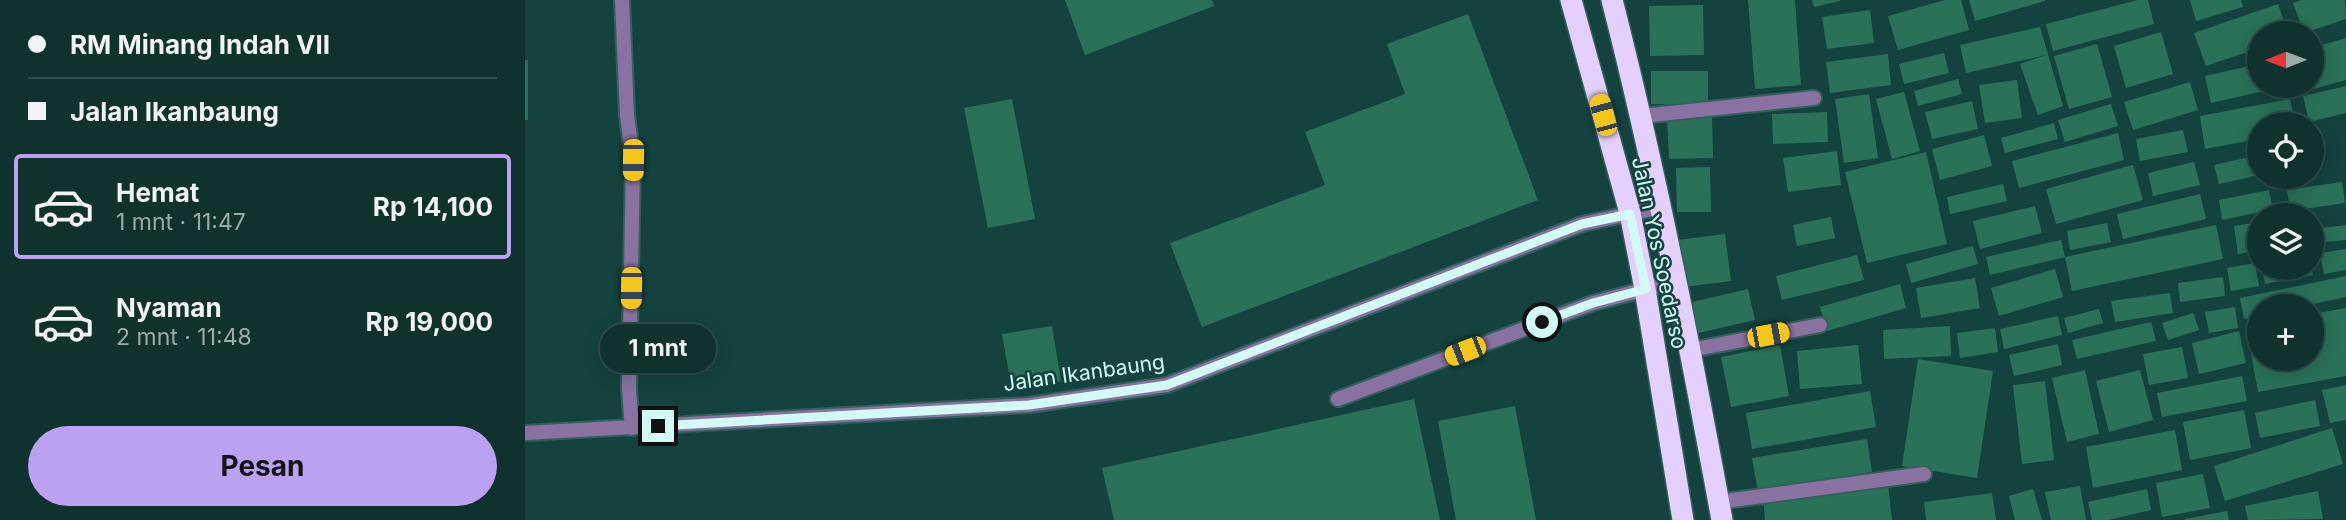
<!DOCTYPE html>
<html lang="id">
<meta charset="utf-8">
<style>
body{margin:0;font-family:Inter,sans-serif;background:#1d3e3b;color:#f1f3f6;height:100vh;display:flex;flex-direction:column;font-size:26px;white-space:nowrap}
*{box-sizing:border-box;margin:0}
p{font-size:23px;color:#9baaaa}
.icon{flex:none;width:38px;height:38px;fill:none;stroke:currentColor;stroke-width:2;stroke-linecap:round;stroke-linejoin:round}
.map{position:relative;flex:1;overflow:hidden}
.drawer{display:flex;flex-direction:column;background:#0f322f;width:525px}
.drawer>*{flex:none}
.top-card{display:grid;align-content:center;height:154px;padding:0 28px;background:#0f322f}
.needle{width:46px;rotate:269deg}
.controls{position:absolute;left:1722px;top:21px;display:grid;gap:14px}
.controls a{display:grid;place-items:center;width:77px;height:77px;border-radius:50%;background:#0f322f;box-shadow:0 4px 18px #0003,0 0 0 2px #2f4d4b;font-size:35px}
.end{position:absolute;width:32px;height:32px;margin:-16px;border:9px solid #d2fbf5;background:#111;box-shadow:0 0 0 4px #111}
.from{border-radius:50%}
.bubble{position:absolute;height:49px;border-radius:24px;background:#0f322f;box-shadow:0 4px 18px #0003,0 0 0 2px #2f4d4b;font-size:23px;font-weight:700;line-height:49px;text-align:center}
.car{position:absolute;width:21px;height:42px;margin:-21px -10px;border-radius:9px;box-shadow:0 0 5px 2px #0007;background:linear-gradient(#f5c518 24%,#345 0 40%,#f5c518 0 76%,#345 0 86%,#f5c518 0)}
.top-card b{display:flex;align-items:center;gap:24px;height:66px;font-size:26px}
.top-card b+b{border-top:2px solid #2f4d4b}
.top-card i{width:18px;height:18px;background:#f1f3f6}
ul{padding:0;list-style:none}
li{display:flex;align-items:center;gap:21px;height:105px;margin:0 14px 10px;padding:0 14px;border:4px solid transparent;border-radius:7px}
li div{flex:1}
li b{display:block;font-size:26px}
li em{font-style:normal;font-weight:700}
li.active{border-color:#bca0f2}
li>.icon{width:63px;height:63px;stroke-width:1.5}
.primary-button{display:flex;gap:14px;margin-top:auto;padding:14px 28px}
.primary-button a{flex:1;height:80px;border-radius:42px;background:#bca0f2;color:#111;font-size:28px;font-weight:700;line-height:80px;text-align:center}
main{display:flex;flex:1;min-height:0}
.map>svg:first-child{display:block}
.building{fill:#297258}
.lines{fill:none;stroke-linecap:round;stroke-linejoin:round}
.lane-casing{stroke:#32605c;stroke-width:18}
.street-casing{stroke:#32605c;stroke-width:18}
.highway-casing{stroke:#32605c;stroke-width:24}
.lane{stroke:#8972a1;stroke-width:14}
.street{stroke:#8972a1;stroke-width:14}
.highway{stroke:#e4cffd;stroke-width:21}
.route{stroke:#d2fbf5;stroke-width:9}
.labels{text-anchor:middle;stroke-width:5;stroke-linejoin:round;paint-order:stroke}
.street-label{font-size:21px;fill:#d2fbf5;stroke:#14433f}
</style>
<main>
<section class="drawer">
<div class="top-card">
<b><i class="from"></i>RM Minang Indah VII</b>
<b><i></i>Jalan Ikanbaung</b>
</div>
<ul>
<li class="active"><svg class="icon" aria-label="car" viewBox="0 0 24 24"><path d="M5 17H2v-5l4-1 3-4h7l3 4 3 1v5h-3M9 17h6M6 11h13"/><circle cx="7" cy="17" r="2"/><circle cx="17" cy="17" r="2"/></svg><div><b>Hemat</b><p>1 mnt · 11:47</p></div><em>Rp 14,100</em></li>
<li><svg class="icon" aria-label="car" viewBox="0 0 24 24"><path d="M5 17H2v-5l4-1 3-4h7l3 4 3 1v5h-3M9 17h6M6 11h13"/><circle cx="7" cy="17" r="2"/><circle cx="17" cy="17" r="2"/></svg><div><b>Nyaman</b><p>2 mnt · 11:48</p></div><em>Rp 19,000</em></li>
</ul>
<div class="primary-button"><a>Pesan</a></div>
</section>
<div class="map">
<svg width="1821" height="520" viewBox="0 0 1821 520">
<rect width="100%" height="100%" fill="#14433f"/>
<g class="building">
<path d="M540,0H687L689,6L560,55Z"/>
<path d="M1223,0H1270L1276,85L1230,89Z"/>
<path d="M1287,0H1315V1L1289,7Z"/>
<path d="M1420,0H1436L1444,30L1373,50L1363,16Z"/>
<path d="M1444,0H1520V1L1450,21Z"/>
<path d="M1613,0H1623L1629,24L1528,51L1521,24Z"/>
<path d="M1665,0H1716L1718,7L1671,21Z"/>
<path d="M1777,0H1820L1821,19L1779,33L1768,3Z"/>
<path d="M1753,4L1763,33H1734V48L1681,66L1669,33Z"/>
<path d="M1178,5L1179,55L1125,56L1124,6Z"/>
<path d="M1345,10L1349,43L1302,49L1297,17Z"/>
<path d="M943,14L1013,200L677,327L645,243L800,185L780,132L880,94L862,44Z"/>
<path d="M1515,27L1538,106L1513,115L1495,64L1521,55L1441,73L1435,45Z"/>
<path d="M1636,32L1648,74L1601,88L1589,46Z"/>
<path d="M1821,38V80L1771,94L1769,86H1787V48Z"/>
<path d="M1572,44L1587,97L1544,109L1529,56Z"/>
<path d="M1419,53L1424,73L1379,84L1374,64Z"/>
<path d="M1363,54L1366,85L1305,93L1301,62Z"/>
<rect x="0" y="60" width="3" height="60"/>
<path d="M1734,64V86L1757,87L1686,103L1680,76Z"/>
<path d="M1126,71H1183V105L1126,104Z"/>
<path d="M1433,79L1437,94L1393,106L1389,91Z"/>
<path d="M1492,80L1497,118L1460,123L1454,85Z"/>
<path d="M1665,82L1673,110L1608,130L1599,102Z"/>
<path d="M1821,86V113L1784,122L1778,96Z"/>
<path d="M1379,92L1395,151L1367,159L1351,99Z"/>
<path d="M1344,94L1353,158L1319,163L1310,99Z"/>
<path d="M487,99L510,219L463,228L439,108Z"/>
<path d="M1765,99L1770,124H1734V139L1680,149L1675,116Z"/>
<path d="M1447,101L1453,129L1407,139L1400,112Z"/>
<path d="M1586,104L1593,126L1540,142L1533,120Z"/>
<path d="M1302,112L1303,142L1248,144L1247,114Z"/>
<path d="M1187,115L1188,158L1144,159L1142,116Z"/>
<path d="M1529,123L1533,139L1480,153L1476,138Z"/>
<path d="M1658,130L1663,152L1615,161L1611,139Z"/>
<path d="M1593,133L1599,160L1494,188L1487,161Z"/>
<path d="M1459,135L1467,166L1415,180L1407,149Z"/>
<path d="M1793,141L1797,160L1787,162V143Z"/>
<path d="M1312,151L1316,185L1263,192L1258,158Z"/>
<path d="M1401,152L1422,244L1342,263L1320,172Z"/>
<path d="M1734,155V175L1694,184L1689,165Z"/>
<path d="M1669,162L1675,185L1628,196L1623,173Z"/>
<path d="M1608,165L1618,200L1531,224L1521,189Z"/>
<path d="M1185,167L1186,212H1152L1151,168Z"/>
<path d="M1817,182L1820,203L1765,211L1762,190Z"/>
<path d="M1478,184L1482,201L1425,214L1422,197Z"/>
<path d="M1744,190L1748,209L1697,220L1694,200Z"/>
<path d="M1675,194L1681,219L1598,239L1592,214Z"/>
<path d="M1510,206L1517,233L1455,249L1448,221Z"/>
<path d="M1306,217L1310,238L1272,246L1268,225Z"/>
<path d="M1734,222V251L1713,254L1709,226Z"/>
<path d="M1582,223L1586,242L1545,250L1542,231Z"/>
<path d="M1691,225L1698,259L1547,291L1540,257Z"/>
<path d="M1821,225V240L1787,243V229Z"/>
<path d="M1200,234L1206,281L1158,287L1153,240Z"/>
<path d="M1536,240L1540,257L1465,275L1461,257Z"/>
<path d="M1448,246L1453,264L1386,283L1381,264Z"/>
<path d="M1821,249V270L1799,274L1795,253Z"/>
<path d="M1332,255L1339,280L1257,300L1251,276Z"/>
<path d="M1730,263L1734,286L1706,291L1702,268Z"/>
<path d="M1737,268H1786L1788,275L1740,284Z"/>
<path d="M1530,269L1538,297L1474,316L1466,288Z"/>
<path d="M1821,276V297L1779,306H1734V316L1719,319L1715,298Z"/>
<path d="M1698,277L1700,296L1655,302L1653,283Z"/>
<path d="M1450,278L1455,308L1396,318L1391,288Z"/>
<path d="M1375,284L1381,308L1302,331L1295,307Z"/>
<path d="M1223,289L1230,320L1169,334L1163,303Z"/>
<path d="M1645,293L1648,313L1590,322L1586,301Z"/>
<path d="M1710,307L1713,328L1684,333L1680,312Z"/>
<path d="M1821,308V376L1733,392L1721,326L1734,324V359H1787V314Z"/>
<path d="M1574,309L1578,323L1543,333L1539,318Z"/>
<path d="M1668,313L1674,330L1643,340L1637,323Z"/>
<path d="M1533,316L1537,335L1479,349L1475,329Z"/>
<path d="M1626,322L1631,341L1552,359L1547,340Z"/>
<path d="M527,326L536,381L487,390L477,334Z"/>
<path d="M1425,326L1426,356L1359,359L1358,330Z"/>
<path d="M1470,328L1473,352L1435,358L1432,333Z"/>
<path d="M1714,331L1721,363L1674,374L1667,343Z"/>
<path d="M1533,344L1537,365L1489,376L1484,355Z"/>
<path d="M1255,345L1264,396L1206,407L1196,357Z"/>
<path d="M1333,345L1337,384L1275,389L1272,351Z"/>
<path d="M1657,347L1663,378L1624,385L1618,354Z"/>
<path d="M1393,359L1468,371L1452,478L1377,466Z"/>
<path d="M1560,370L1574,434L1542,442L1527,378Z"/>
<path d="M1615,370L1628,420L1584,432L1571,381Z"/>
<path d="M1717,376L1722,401L1637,417L1632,393Z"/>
<path d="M1520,381L1529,460L1497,464L1488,385Z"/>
<path d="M1821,385V420L1805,423L1797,390Z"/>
<path d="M1345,391L1351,427L1227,449L1221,413Z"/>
<path d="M889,399L915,520H589L577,468Z"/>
<path d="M1790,400L1795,426L1735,438L1730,413Z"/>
<path d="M990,406L1011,520H931L913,421Z"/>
<path d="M1719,410L1726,448L1665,460L1658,422Z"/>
<path d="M1807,428L1818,464L1700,501L1689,466Z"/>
<path d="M1650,430L1657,470L1568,488L1561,447Z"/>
<path d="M1342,439L1347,472L1233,491L1227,458Z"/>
<path d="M1678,474L1685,508L1637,517L1631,483Z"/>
<path d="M1363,484L1367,520H1240L1238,497Z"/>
<path d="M1555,486L1561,520H1526L1520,492Z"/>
<path d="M1508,489L1517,520H1490L1484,496Z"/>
<path d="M1622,489L1626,510L1583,520H1567L1563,502Z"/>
<path d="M1793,491L1798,519L1723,520L1720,506Z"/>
<path d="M1467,493L1471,520H1401L1399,502Z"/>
<path d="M1702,511L1704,520H1660V519Z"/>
</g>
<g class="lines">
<g class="lane-casing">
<path id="lane" d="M813,399L1068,303L1151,281"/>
</g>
<g class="street-casing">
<g id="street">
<path d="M97,0L102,115L108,160L104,390L107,428"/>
<path d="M1117,116L1289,98"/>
<path d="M1166,350L1295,325"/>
<path d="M0,433L504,405L642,385L1057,224L1136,207"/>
<path d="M1193,502L1399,474"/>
</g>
</g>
<g class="highway-casing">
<g id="highway">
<path d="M1046,0L1105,213L1120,289L1158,520"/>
<path d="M1087,0C1131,172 1165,346 1197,520"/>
</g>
</g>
<use href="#lane" class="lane"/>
<use href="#street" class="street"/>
<use href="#highway" class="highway"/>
</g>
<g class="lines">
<path class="route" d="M133,426L504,405L642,385L1057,224L1105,214L1121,289L1068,303L1017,322"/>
</g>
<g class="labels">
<g class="street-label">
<text transform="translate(1134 253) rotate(78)" y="7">Jalan Yos Soedarso</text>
<text transform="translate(559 373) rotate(-8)" y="7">Jalan Ikanbaung</text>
</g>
</g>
</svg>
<div class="controls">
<a><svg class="needle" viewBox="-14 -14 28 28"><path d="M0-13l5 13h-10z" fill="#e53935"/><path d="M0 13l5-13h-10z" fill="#9baaaa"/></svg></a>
<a><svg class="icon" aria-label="locate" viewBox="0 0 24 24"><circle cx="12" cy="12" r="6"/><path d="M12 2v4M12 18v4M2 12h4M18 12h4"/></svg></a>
<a><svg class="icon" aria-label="layers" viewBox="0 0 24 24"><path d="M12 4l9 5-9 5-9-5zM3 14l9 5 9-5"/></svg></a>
<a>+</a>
</div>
<i class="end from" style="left:1017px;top:322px"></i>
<i class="end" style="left:133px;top:426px"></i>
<div class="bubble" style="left:75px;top:324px;width:116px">1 mnt</div>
<i class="car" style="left:1078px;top:115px;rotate:345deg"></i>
<i class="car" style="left:108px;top:160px;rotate:181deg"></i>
<i class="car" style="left:106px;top:288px;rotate:181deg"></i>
<i class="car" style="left:1243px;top:335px;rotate:79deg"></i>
<i class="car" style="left:940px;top:351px;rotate:249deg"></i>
</div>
</main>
